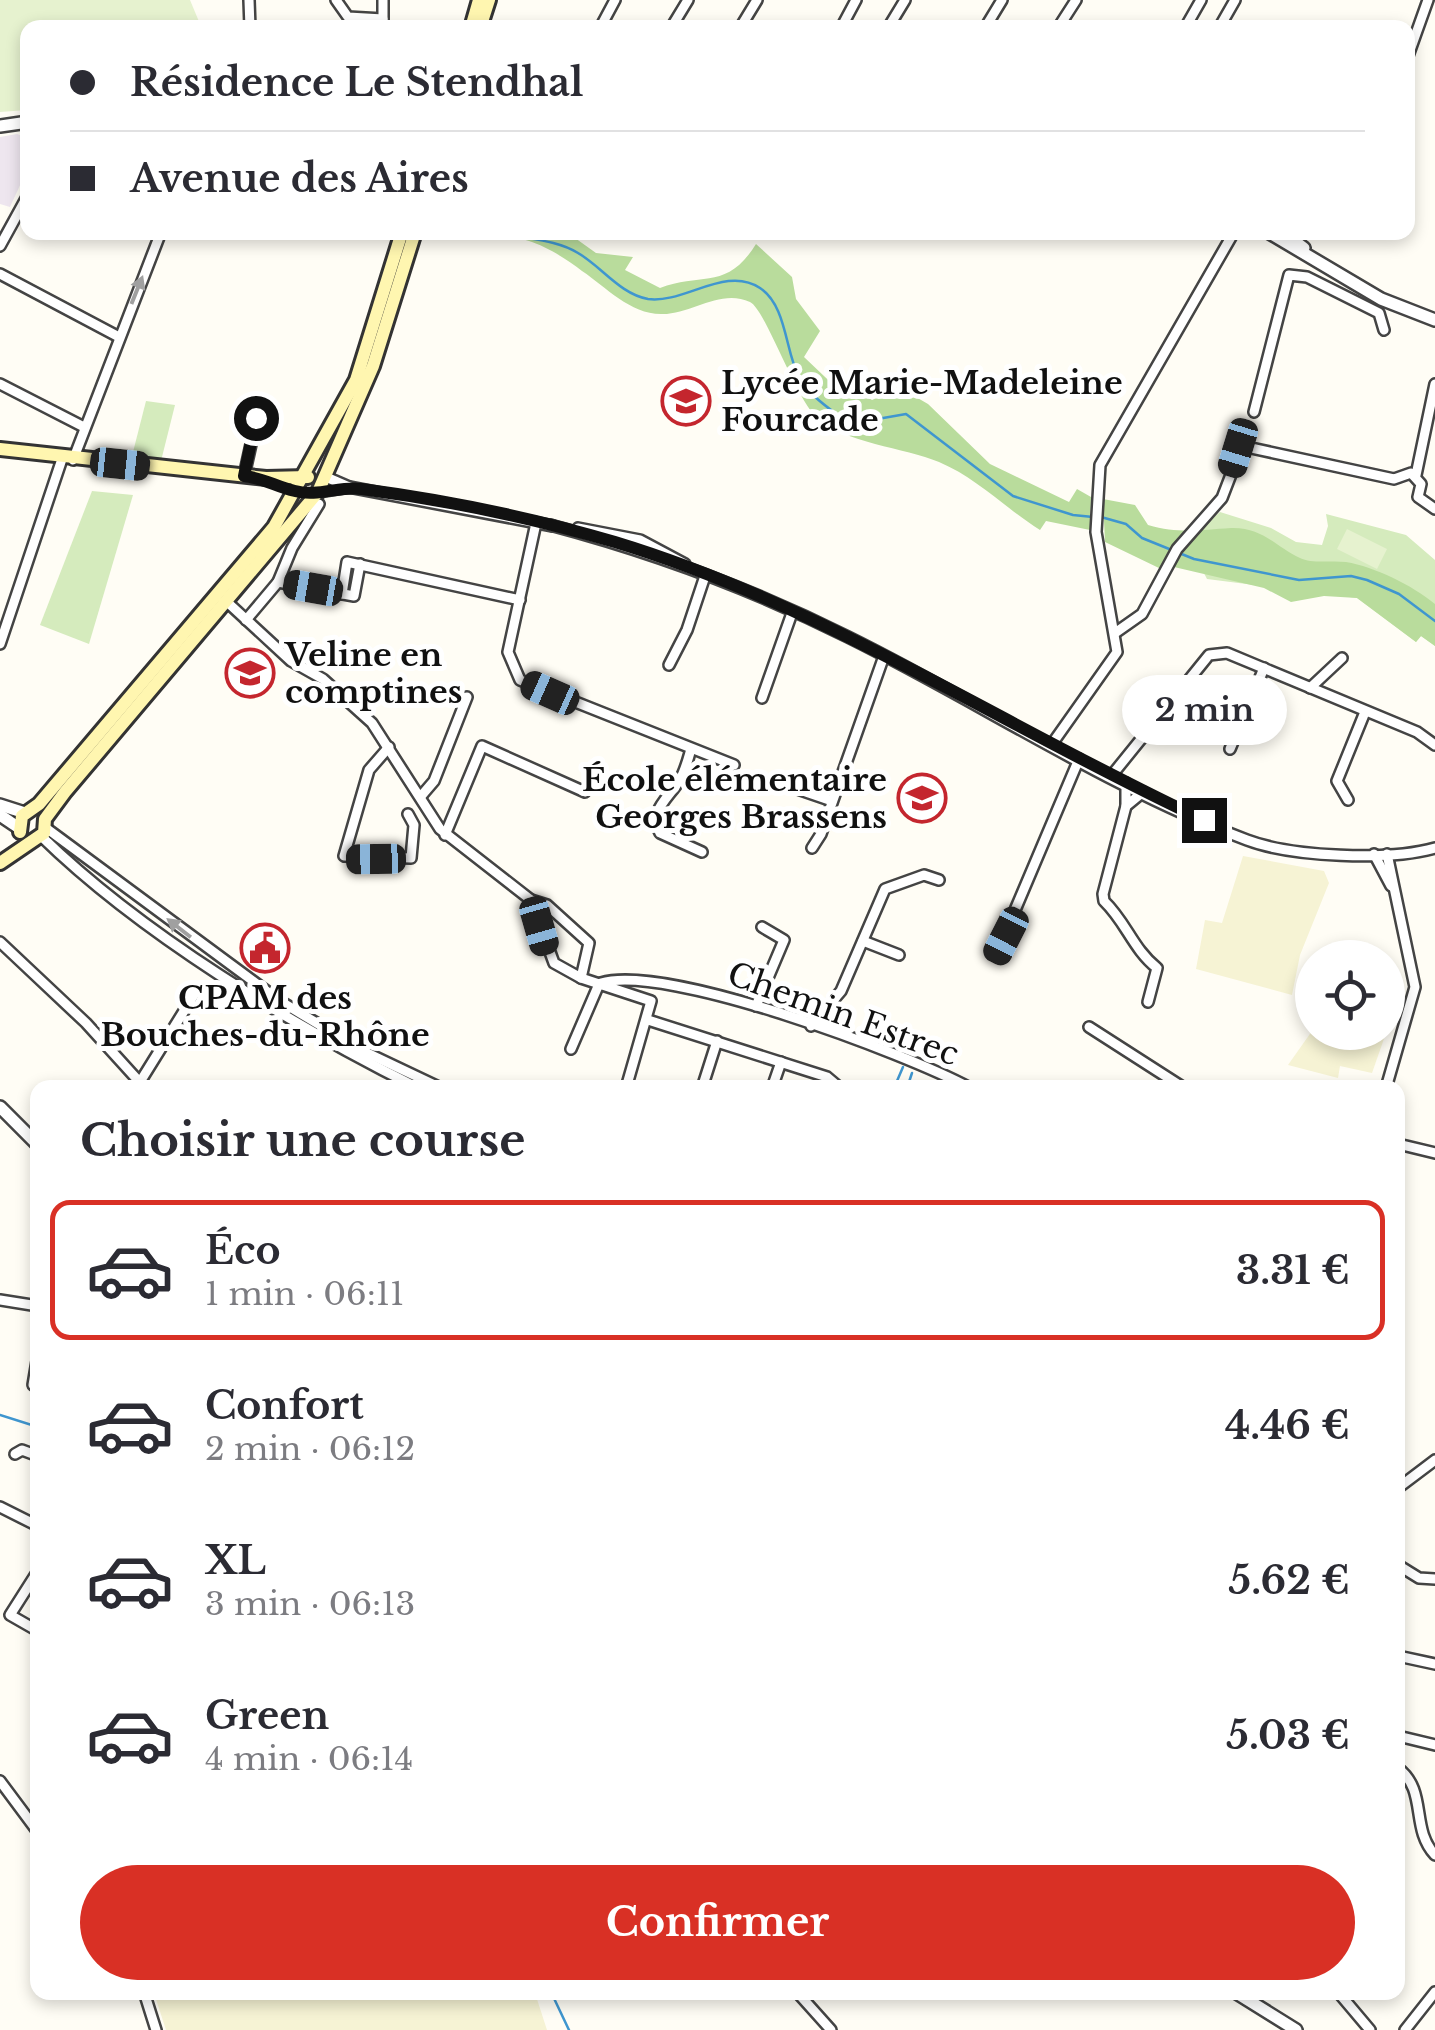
<!DOCTYPE html>
<html lang="fr">
<meta charset="utf-8">
<style>
body{margin:0;font-family:"Libre Baskerville",serif;background:#f7f7f7;color:#2b2b33;height:100vh;display:flex;flex-direction:column;font-size:38px;white-space:nowrap}
*{box-sizing:border-box;margin:0}
p{font-size:32px;color:#7c7c81}
.icon{flex:none;width:55px;height:55px;fill:none;stroke:currentColor;stroke-width:2;stroke-linecap:round;stroke-linejoin:round}
.map{position:relative;flex:1;overflow:hidden}
.side{position:absolute;left:30px;top:1080px;width:1375px;height:920px;display:flex;flex-direction:column;background:#fff;border-radius:20px;box-shadow:0 5px 15px #0003}
.side>*{flex:none}
.guide{position:absolute;left:20px;top:20px;width:1395px;height:220px;border-radius:20px;box-shadow:0 5px 15px #0003;display:grid;align-content:center;height:220px;padding:0 50px;background:#fff}
.fabs{position:absolute;left:1295px;top:940px;display:grid;gap:20px}
.fabs a{display:grid;place-items:center;width:110px;height:110px;border-radius:50%;background:#fff;box-shadow:0 5px 15px #0003;font-size:50px}
.end{position:absolute;width:45px;height:45px;margin:-22px;border:12px solid #111;background:#fff;box-shadow:0 0 0 5px #fff}
.from{border-radius:50%}
.bubble{position:absolute;height:70px;border-radius:35px;background:#fff;box-shadow:0 5px 15px #0003;font-size:32px;font-weight:800;line-height:70px;text-align:center}
.car{position:absolute;width:30px;height:60px;margin:-30px -15px;border-radius:12px;box-shadow:0 0 8px 2px #0007;background:linear-gradient(#222 24%,#8ab4d8 0 40%,#222 0 76%,#8ab4d8 0 86%,#222 0)}
.guide b{display:flex;align-items:center;gap:35px;height:95px;font-size:38px}
.guide b+b{border-top:2px solid #e1e1e2}
.guide i{width:25px;height:25px;background:#2b2b33}
ul{padding:0;list-style:none}
li{display:flex;align-items:center;gap:30px;height:140px;margin:0 20px 15px;padding:0 30px;border:5px solid transparent;border-radius:20px}
li div{flex:1}
li b{display:block;font-size:38px}
li em{font-style:normal;font-weight:800}
li.active{border-color:#d93025}
li>.icon{width:90px;height:90px;stroke-width:1.5}
h2{padding:0 50px;font-size:45px;line-height:120px}
.primary-button{display:flex;gap:20px;margin-top:auto;padding:20px 50px}
.primary-button a{flex:1;height:115px;border-radius:60px;background:#d93025;color:#fff;font-size:40px;font-weight:800;line-height:115px;text-align:center}
.map>svg:first-child{display:block}
.industrial{fill:#eee6ef}
.farmland{fill:#f6f3d4}
.green{fill:#d5ebbd}
.forest{fill:#b9dc9c}
.pitch{fill:#e6f2cf}
.lines{fill:none;stroke-linecap:round;stroke-linejoin:round}
.stream{stroke:#3f96cf;stroke-width:2.5}
.minor-casing{stroke:#444;stroke-width:14}
.tertiary-casing{stroke:#444;stroke-width:16}
.secondary-casing{stroke:#333;stroke-width:18}
.minor{stroke:#fff;stroke-width:9}
.tertiary{stroke:#fff;stroke-width:11}
.secondary{stroke:#fff6b0;stroke-width:12}
.oneway{fill:#a0a0a0}
.route{stroke:#111;stroke-width:12}
.labels{text-anchor:middle;stroke-width:10;stroke-linejoin:round;paint-order:stroke}
.poi-label{font-size:32px;font-weight:bold;fill:#111;stroke:#fff;text-anchor:start}
.street-label{font-size:32px;fill:#111;stroke:#fff}
</style>
<div class="map">
<svg width="1435" height="2030" viewBox="0 0 1435 2030">
<rect width="100%" height="100%" fill="#fffdf5"/>
<path class="industrial" d="M17,134L27,138V170L10,207L0,204V137Z"/>
<g class="farmland">
<path d="M1243,856L1324,871L1329,883L1300,955L1292,995L1196,969L1205,920L1222,923Z"/>
<path d="M1312,1031V1032L1386,1033L1372,1073L1340,1066L1338,1078L1288,1065Z"/>
<path d="M154,1993H535L547,2030H166Z"/>
</g>
<g class="green">
<path d="M146,401L175,405L161,461L132,456Z"/>
<path d="M92,491L133,495L89,644L40,625Z"/>
<path d="M1220,512L1271,528L1296,542L1322,545L1328,526L1326,514L1406,535L1435,560V646L1421,636L1416,642L1357,598L1207,579L1187,540Z"/>
</g>
<g class="forest">
<path d="M469,233H568L596,253L633,257L625,270L660,288C702,272 727,291 756,244L792,277L796,299L820,331L804,357L845,396L851,386L872,400L893,391L909,393L928,404L990,464L1069,502L1077,489L1091,497L1090,530L1046,521L1040,530C1005,508 977,478 939,462C905,448 843,442 818,419C795,398 766,310 750,302C720,288 691,315 661,314C630,314 606,287 582,271C568,260 546,246 529,241C510,235 488,238 469,233Z"/>
<path d="M1103,499L1135,505L1148,525C1179,534 1200,530 1231,528C1263,527 1276,547 1300,558C1312,564 1332,560 1346,562C1375,567 1412,585 1435,604V646L1421,636L1416,642L1357,598L1324,596L1291,602L1264,588L1174,567L1161,569L1105,542Z"/>
</g>
<g class="pitch">
<path d="M0,0H190L200,24L194,28H28L27,110L0,112Z"/>
<path d="M1347,529L1387,549L1377,569L1337,549Z"/>
</g>
<g class="lines">
<g class="stream">
<path d="M497,232C524,240 553,238 578,253C602,267 620,294 648,299C684,304 726,265 760,288C787,306 785,351 799,377C811,398 831,409 849,424L906,414L1013,496L1073,515L1093,517"/>
<path d="M1101,517L1126,524L1142,538L1194,559L1299,580L1351,576L1367,580L1399,594L1435,621"/>
<path d="M894,1088L903,1067"/>
<path d="M907,1088L912,1073"/>
<path d="M0,1415L38,1427"/>
<path d="M551,1992L569,2030"/>
</g>
<g class="minor-casing">
<g id="minor">
<path d="M249,0L250,28"/>
<path d="M336,0L348,17L383,19"/>
<path d="M383,28V0"/>
<path d="M600,28L615,0"/>
<path d="M671,28L688,0"/>
<path d="M740,28L757,0"/>
<path d="M841,28L856,0"/>
<path d="M888,28L905,0"/>
<path d="M985,28L1002,0"/>
<path d="M1058,28L1076,0"/>
<path d="M1185,28L1201,0"/>
<path d="M1219,28L1235,0"/>
<path d="M1408,56L1428,0"/>
<path d="M0,246L28,195"/>
<path d="M0,274L119,337"/>
<path d="M0,384L84,427"/>
<path d="M1254,412L1289,275L1307,277L1379,313L1384,330"/>
<path d="M73,460L161,232"/>
<path d="M1416,475L1435,384"/>
<path d="M244,476L259,408"/>
<path d="M326,477L349,487L553,526"/>
<path d="M318,492L349,487"/>
<path d="M536,523L508,652L520,680L734,765"/>
<path d="M550,525C652,552 754,590 848,637C980,702 1110,789 1247,840C1292,857 1389,861 1435,848"/>
<path d="M578,528L640,540L685,564"/>
<path d="M278,582L292,548L319,504"/>
<path d="M342,594L347,562L520,600"/>
<path d="M226,601L291,661L323,679L372,723L440,829L531,900L554,963L581,978L651,1001L626,1088"/>
<path d="M246,620L278,582L354,596L360,564"/>
<path d="M1115,633L1142,614L1177,549L1222,498L1242,446L1394,479L1411,473L1421,484L1418,497L1435,509"/>
<path d="M0,644L62,459"/>
<path d="M669,665L687,630L705,576"/>
<path d="M1310,688L1342,658"/>
<path d="M762,698L792,613"/>
<path d="M1052,744L1117,652L1096,532L1100,465L1234,232"/>
<path d="M389,747L369,770L344,856L411,858L414,825L408,814"/>
<path d="M691,749C688,759 685,772 679,781C668,799 648,811 660,833L702,852"/>
<path d="M1230,749L1264,668"/>
<path d="M1112,775L1209,655L1227,653L1417,732L1435,745"/>
<path d="M1126,783V806L1143,792"/>
<path d="M797,789L832,801"/>
<path d="M422,795L434,781L467,697"/>
<path d="M1348,800L1337,781L1365,712"/>
<path d="M1126,806L1103,894L1104,901C1126,922 1133,949 1157,968L1148,1002"/>
<path d="M46,828L280,1001L363,1051L441,1088"/>
<path d="M445,835L482,746L585,792"/>
<path d="M41,836C140,933 293,1026 418,1088"/>
<path d="M812,848L821,834L884,656"/>
<path d="M1374,854L1391,886"/>
<path d="M531,900L547,905L589,943L581,978"/>
<path d="M863,941L899,955"/>
<path d="M0,942L86,1023L145,1088"/>
<path d="M996,955L1079,759"/>
<path d="M601,983C666,963 905,1053 970,1088"/>
<path d="M756,1006L784,940L762,927"/>
<path d="M648,1020L827,1077L840,1088"/>
<path d="M811,1026L841,991L885,889L924,875L939,880"/>
<path d="M1089,1027L1184,1088"/>
<path d="M571,1049L599,984"/>
<path d="M140,1082L194,995"/>
<path d="M702,1088L717,1041"/>
<path d="M772,1088L781,1062"/>
<path d="M1386,1088L1415,987L1387,854"/>
<path d="M1398,1144L1435,1153"/>
<path d="M0,1300L38,1306"/>
<path d="M38,1355L33,1385H38"/>
<path d="M15,1454L22,1450L38,1456"/>
<path d="M1398,1488L1435,1460"/>
<path d="M0,1507L38,1526"/>
<path d="M1398,1565L1419,1578L1435,1579"/>
<path d="M38,1571L10,1615L38,1631"/>
<path d="M1398,1656L1435,1664"/>
<path d="M1398,1736L1435,1745"/>
<path d="M1398,1768C1428,1791 1410,1828 1435,1855"/>
<path d="M0,1781L38,1832"/>
<path d="M144,1992L156,2030"/>
<path d="M797,1992L831,2030"/>
<path d="M1338,1992L1370,2030"/>
<path d="M1405,2030L1435,1992"/>
</g>
</g>
<g class="tertiary-casing">
<g id="tertiary">
<path d="M0,126L28,122"/>
<path d="M1268,232L1381,299L1435,320"/>
<path d="M1283,232L1304,248"/>
<path d="M0,805L25,813"/>
<path d="M0,815L19,828"/>
<path d="M0,1107L38,1145"/>
<path d="M1235,1992L1296,2030"/>
</g>
</g>
<g class="secondary-casing">
<g id="secondary">
<path d="M471,28L479,0"/>
<path d="M480,28L489,0"/>
<path d="M0,449L266,478L308,477"/>
<path d="M20,832L22,816L39,804L274,527L356,380L402,232"/>
<path d="M0,863L44,833L45,819L65,792L318,492L373,366L415,232"/>
</g>
</g>
<use href="#minor" class="minor"/>
<use href="#tertiary" class="tertiary"/>
<use href="#secondary" class="secondary"/>
</g>
<defs><path id="oneway-solid" d="M-6-.8H1V-3.2L6.5 0L1 3.2V.8H-6Z" transform="scale(2.5)"/></defs>
<g class="oneway">
<use href="#oneway-solid" transform="translate(137 290) rotate(-68)"/>
<use href="#oneway-solid" transform="translate(179 928) rotate(-142)"/>
</g>
<g class="lines">
<path class="route" d="M256,418L244,476C264,478 276,487 295,491C317,497 340,486 362,489C446,500 533,518 615,542C823,605 1008,729 1204,820"/>
</g>
<defs>
<g id="school-ring" transform="scale(2.5)"><circle r="9.5" fill="#fff" stroke="#c4262e" stroke-width="1.5"/><path d="M0-5L7-2L0 1L-7-2ZM-4 1L0 2.5L4 1V4Q0 6-4 4Z" fill="#c4262e"/></g>
<g id="civic-ring" transform="scale(2.5)"><circle r="9.5" fill="#fff" stroke="#c4262e" stroke-width="1.5"/><path d="M-.6-6.5H3V-4.5H.6V-3L4-1V1h2V6H-6V1h2V-1L-.6-3ZM-1.2 2.5V6h2.4V2.5Z" fill="#c4262e"/></g>
</defs>
<g fill-rule="evenodd">
<use href="#school-ring" x="686" y="401"/>
<use href="#school-ring" x="250" y="673"/>
<use href="#school-ring" x="922" y="798"/>
<use href="#civic-ring" x="265" y="948"/>
</g>
<g class="labels">
<g class="poi-label">
<text x="721" y="394">Lycée Marie-Madeleine<tspan x="721" dy="37">Fourcade</tspan></text>
<text x="285" y="666">Veline en<tspan x="285" dy="37">comptines</tspan></text>
<text x="887" y="791" text-anchor="end">École élémentaire<tspan x="887" dy="37">Georges Brassens</tspan></text>
<text x="265" y="1009" text-anchor="middle">CPAM des<tspan x="265" dy="37">Bouches-du-Rhône</tspan></text>
</g>
<g class="street-label">
<text transform="translate(843 1014) rotate(20)" y="11">Chemin Estrec</text>
</g>
</g>
</svg>
<div class="fabs">
<a><svg class="icon" aria-label="locate" viewBox="0 0 24 24"><circle cx="12" cy="12" r="6"/><path d="M12 2v4M12 18v4M2 12h4M18 12h4"/></svg></a>
</div>
<i class="end from" style="left:256px;top:418px"></i>
<i class="end" style="left:1204px;top:820px"></i>
<div class="bubble" style="left:1122px;top:675px;width:165px">2 min</div>
<i class="car" style="left:1238px;top:448px;rotate:197deg"></i>
<i class="car" style="left:120px;top:464px;rotate:96deg"></i>
<i class="car" style="left:313px;top:588px;rotate:280deg"></i>
<i class="car" style="left:550px;top:693px;rotate:294deg"></i>
<i class="car" style="left:376px;top:859px;rotate:269deg"></i>
<i class="car" style="left:539px;top:926px;rotate:164deg"></i>
<i class="car" style="left:1006px;top:936px;rotate:207deg"></i>
<div class="guide">
<b><i class="from"></i>Résidence Le Stendhal</b>
<b><i></i>Avenue des Aires</b>
</div>
<section class="side">
<h2>Choisir une course</h2>
<ul>
<li class="active"><svg class="icon" aria-label="car" viewBox="0 0 24 24"><path d="M5 17H2v-5l4-1 3-4h7l3 4 3 1v5h-3M9 17h6M6 11h13"/><circle cx="7" cy="17" r="2"/><circle cx="17" cy="17" r="2"/></svg><div><b>Éco</b><p>1 min · 06:11</p></div><em>3.31 €</em></li>
<li><svg class="icon" aria-label="car" viewBox="0 0 24 24"><path d="M5 17H2v-5l4-1 3-4h7l3 4 3 1v5h-3M9 17h6M6 11h13"/><circle cx="7" cy="17" r="2"/><circle cx="17" cy="17" r="2"/></svg><div><b>Confort</b><p>2 min · 06:12</p></div><em>4.46 €</em></li>
<li><svg class="icon" aria-label="car" viewBox="0 0 24 24"><path d="M5 17H2v-5l4-1 3-4h7l3 4 3 1v5h-3M9 17h6M6 11h13"/><circle cx="7" cy="17" r="2"/><circle cx="17" cy="17" r="2"/></svg><div><b>XL</b><p>3 min · 06:13</p></div><em>5.62 €</em></li>
<li><svg class="icon" aria-label="car" viewBox="0 0 24 24"><path d="M5 17H2v-5l4-1 3-4h7l3 4 3 1v5h-3M9 17h6M6 11h13"/><circle cx="7" cy="17" r="2"/><circle cx="17" cy="17" r="2"/></svg><div><b>Green</b><p>4 min · 06:14</p></div><em>5.03 €</em></li>
</ul>
<div class="primary-button"><a>Confirmer</a></div>
</section>
</div>
